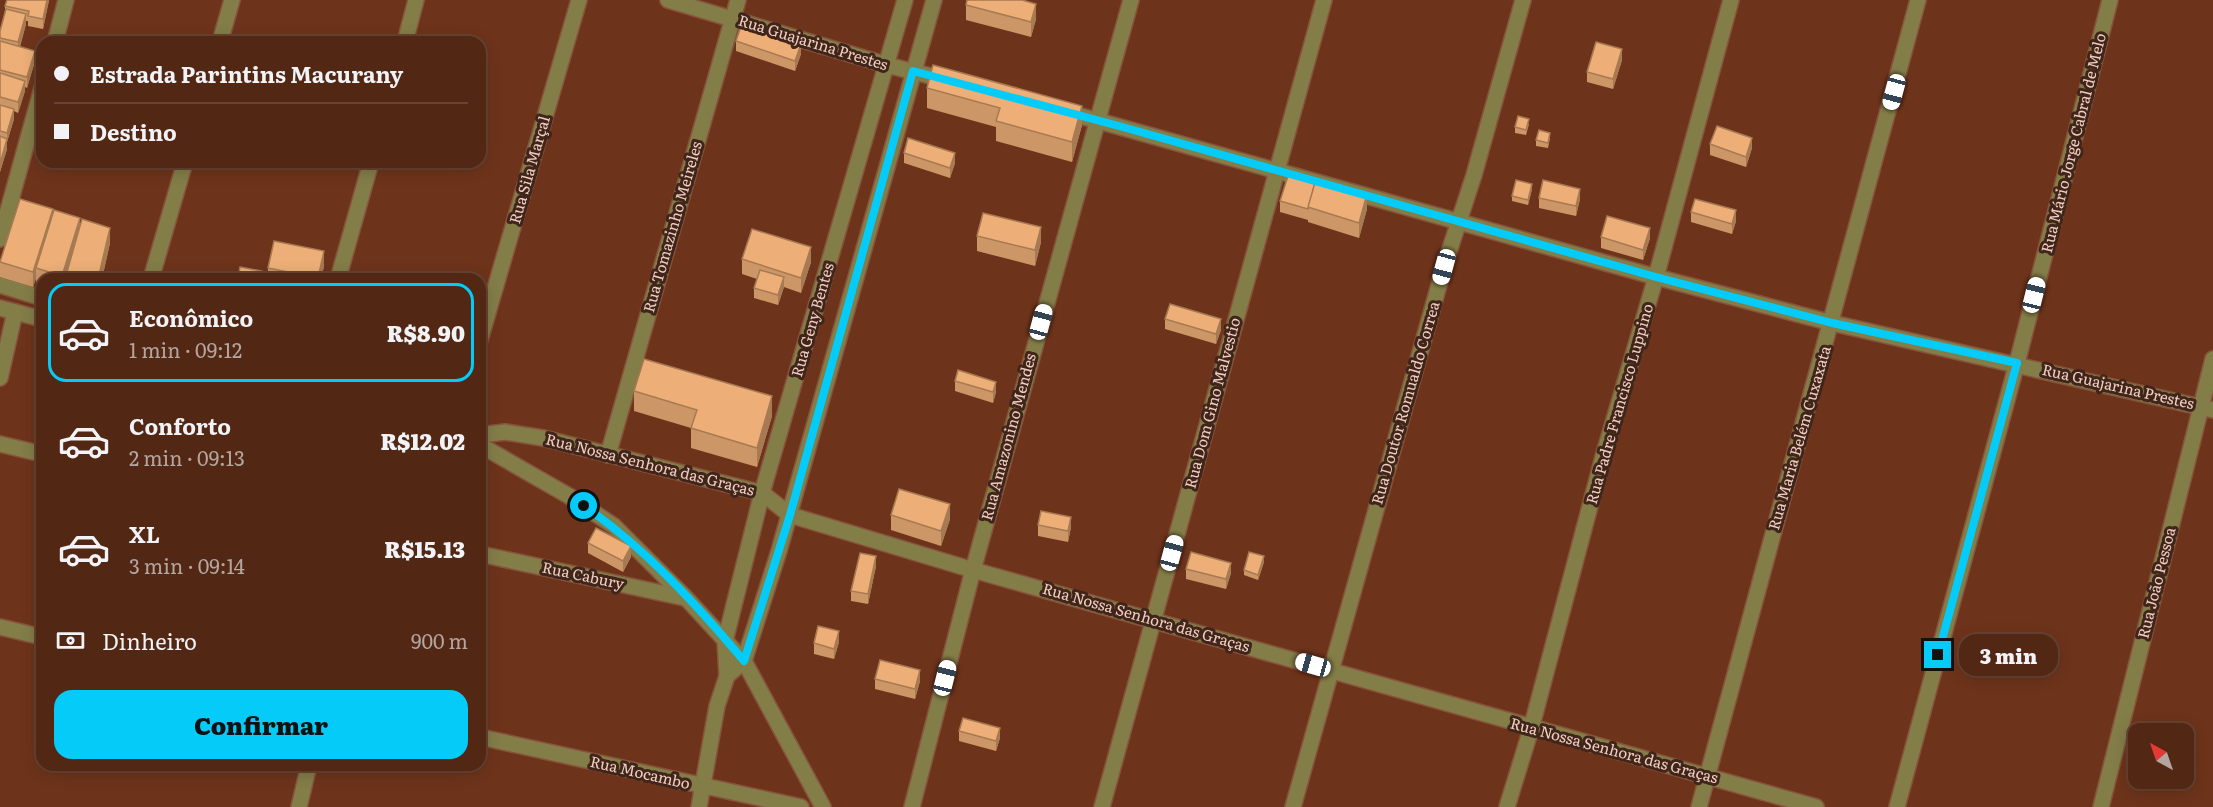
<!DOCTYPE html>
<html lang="pt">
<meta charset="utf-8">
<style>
body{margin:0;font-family:Literata,serif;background:#582f1d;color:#f1f3f6;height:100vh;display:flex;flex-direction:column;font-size:22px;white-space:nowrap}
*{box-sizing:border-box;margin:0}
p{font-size:20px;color:#b5a5a0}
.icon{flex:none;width:33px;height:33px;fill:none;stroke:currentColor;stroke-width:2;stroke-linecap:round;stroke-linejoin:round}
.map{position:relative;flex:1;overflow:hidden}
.side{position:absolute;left:36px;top:273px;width:450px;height:498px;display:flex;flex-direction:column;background:#522714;border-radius:18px;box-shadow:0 3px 15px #0003,0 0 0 2px #684434}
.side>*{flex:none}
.guide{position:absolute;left:36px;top:36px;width:450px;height:132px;border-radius:18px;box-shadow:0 3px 15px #0003,0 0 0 2px #684434;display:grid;align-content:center;height:132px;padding:0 18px;background:#522714}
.needle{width:39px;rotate:320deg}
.fabs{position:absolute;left:2128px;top:723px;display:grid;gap:12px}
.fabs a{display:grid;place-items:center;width:66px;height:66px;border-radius:12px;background:#522714;box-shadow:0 3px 15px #0003,0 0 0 2px #684434;font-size:30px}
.end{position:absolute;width:27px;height:27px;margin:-14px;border:8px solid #05cbf9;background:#111;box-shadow:0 0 0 3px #111}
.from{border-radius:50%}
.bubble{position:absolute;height:42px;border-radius:18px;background:#522714;box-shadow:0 3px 15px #0003,0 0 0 2px #684434;font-size:20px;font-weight:800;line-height:42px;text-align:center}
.car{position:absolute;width:18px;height:36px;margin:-18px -9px;border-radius:8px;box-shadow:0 0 4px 2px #0007;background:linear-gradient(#fff 24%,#345 0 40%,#fff 0 76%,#345 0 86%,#fff 0)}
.guide b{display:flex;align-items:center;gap:21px;height:57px;font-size:22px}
.guide b+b{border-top:2px solid #684434}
.guide i{width:15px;height:15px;background:#f1f3f6}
ul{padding:10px 0 0;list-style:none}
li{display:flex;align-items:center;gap:18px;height:99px;margin:0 12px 9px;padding:0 6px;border:3px solid transparent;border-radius:18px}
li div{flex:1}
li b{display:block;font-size:22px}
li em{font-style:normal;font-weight:800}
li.active{border-color:#05cbf9}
li>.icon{width:54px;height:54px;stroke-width:1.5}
.pay{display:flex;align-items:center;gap:15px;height:66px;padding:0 18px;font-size:22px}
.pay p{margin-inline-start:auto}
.primary-button{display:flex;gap:12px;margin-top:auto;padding:12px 18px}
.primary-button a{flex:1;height:69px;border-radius:18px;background:#05cbf9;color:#111;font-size:24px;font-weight:800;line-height:69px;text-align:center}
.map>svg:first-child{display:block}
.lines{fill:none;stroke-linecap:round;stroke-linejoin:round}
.minor-casing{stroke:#88533c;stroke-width:18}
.minor{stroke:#837d48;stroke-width:15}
.wall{fill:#cc9666}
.shaded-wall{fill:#a67a53}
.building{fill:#edaf77;stroke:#a67a53;stroke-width:1.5}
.route{stroke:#05cbf9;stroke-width:8}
.labels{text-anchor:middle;stroke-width:6;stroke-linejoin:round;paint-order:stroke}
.street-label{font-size:15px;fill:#f2cec0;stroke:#40251a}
</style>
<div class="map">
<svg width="2213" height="807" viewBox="0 0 2213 807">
<rect width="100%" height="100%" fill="#6e341b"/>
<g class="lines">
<g class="minor-casing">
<g id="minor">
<path d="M668,0L887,65L950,81"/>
<path d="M55,42L66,0"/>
<path d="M220,42L232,0"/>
<path d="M405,42L416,0"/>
<path d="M1063,111L1656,277L1832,323L2213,410"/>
<path d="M0,239L42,88"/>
<path d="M151,279L185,162"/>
<path d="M338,279L371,162"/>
<path d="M0,285L42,298"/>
<path d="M0,308L42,319"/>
<path d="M480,340L579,0"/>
<path d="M0,378L15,312"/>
<path d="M480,435L505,432L543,438L762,493L790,515L973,570L1816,807"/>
<path d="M0,444L42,454"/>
<path d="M480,445L569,496L614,526L686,598L744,661L823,807"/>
<path d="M608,455L738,0"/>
<path d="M480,554L685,598"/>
<path d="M0,627L42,637"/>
<path d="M727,676L744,661L779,551L934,0"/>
<path d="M480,737L801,807"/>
<path d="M299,807L309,765"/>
<path d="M699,807L717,706L727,676L725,641L762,493L905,0"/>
<path d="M912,807L973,570L1131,0"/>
<path d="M1102,807L1324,0"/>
<path d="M1293,807L1444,267L1474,175L1523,0"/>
<path d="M1507,807L1531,729L1603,457L1656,277L1731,0"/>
<path d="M1699,807L1918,0"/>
<path d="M1897,807L2017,363L2110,0"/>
<path d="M2101,807L2213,359"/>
</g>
</g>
<use href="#minor" class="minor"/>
</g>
<g class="wall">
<path d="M49,0L43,29L28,26V21H26V24L20,47L35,61L27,88L25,87V91L18,113L14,111V119L7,142V149L0,172V178V31L5,11V6Z"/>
<path d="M966,5L1036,19L1031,37L966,20Z"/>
<path d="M736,41L801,54L795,71L736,51Z"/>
<path d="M1622,60L1613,89L1587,82V72Z"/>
<path d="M927,88L1082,125L1072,162L996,141V127L927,108Z"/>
<path d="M1529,124L1526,135L1515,133V127Z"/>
<path d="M1550,138L1548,148L1536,146V140Z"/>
<path d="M1710,144L1752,148L1746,167L1710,155Z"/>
<path d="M904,153L955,163L950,178L904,163Z"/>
<path d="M1532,189L1528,205L1512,201V196Z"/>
<path d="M1539,198L1580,199L1576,216L1539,208Z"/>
<path d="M1280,201L1367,209L1359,238L1308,222V220L1280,212Z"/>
<path d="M1691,212L1736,221L1732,234L1691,222Z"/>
<path d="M53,214L80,223L110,243L102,279H42V285L36,283V278L33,287L0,277V261Z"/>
<path d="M977,236L1041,242L1035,266L977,251Z"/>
<path d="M1601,237L1650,238L1643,260L1601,248Z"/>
<path d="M742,259L811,262L801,293L784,287L778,305L754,298V288L757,279L742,274Z"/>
<path d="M324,266L321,279H268V268Z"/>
<path d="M1165,319L1221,330L1216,344L1165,329Z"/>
<path d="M955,381L996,392L993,403L955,391Z"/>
<path d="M634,391L772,416L757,467L691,448V428L634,411Z"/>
<path d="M891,515L950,519L941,546L891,530Z"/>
<path d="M1038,525L1071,527L1068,542L1038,536Z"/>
<path d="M588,543L631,557L623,572L588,553Z"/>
<path d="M1264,562L1258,580L1244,575V570Z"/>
<path d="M876,566L868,604L851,601V591Z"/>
<path d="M1186,569L1231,573L1226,589L1186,579Z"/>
<path d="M839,642L834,659L814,654V643Z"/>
<path d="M875,679L920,681L915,699L875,689Z"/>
<path d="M959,731L1000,738L996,751L959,741Z"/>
</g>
<g class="shaded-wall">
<path d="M47,0H49L43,29V19Z"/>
<path d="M1036,4V19L1031,37V22Z"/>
<path d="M26,14V24L18,53V42Z"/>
<path d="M801,44V54L795,71V61Z"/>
<path d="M1622,49V60L1613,89V79Z"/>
<path d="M35,51V61L27,88V77Z"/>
<path d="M25,81V91L18,113V102Z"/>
<path d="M1082,106V125L1072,162V142Z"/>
<path d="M14,109V119L7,142V149L0,172V178V164L7,140V133Z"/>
<path d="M1752,138V148L1746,167V157Z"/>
<path d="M955,153V163L950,178V168Z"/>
<path d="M1532,184V189L1528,205V200Z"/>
<path d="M1580,189V199L1576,216V206Z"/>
<path d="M1367,194V209L1359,238V223Z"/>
<path d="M53,209V224L36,268V278L33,287V272Z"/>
<path d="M1736,210V221L1732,234V224Z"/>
<path d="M80,218V233L66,279H62V276Z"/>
<path d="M1041,227V242L1035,266V250Z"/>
<path d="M110,228V243L102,279H98Z"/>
<path d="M1650,228V238L1643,260V250Z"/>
<path d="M811,247V262L801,293V278Z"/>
<path d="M324,251V266L321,279H318Z"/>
<path d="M784,277V287L778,305V295Z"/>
<path d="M1221,319V330L1216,344V334Z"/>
<path d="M996,382V392L993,403V392Z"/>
<path d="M772,396V416L757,467V448Z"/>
<path d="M950,504V519L941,546V531Z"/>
<path d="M1071,517V527L1068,542V531Z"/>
<path d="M631,546V557L623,572V561Z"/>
<path d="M876,556V566L868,604V594Z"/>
<path d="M1264,556V562L1258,580V575Z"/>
<path d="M1231,563V573L1226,589V579Z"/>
<path d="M839,631V642L834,659V649Z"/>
<path d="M920,670V681L915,699V689Z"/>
<path d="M1000,728V738L996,751V741Z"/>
</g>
<g class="building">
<path d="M7,0H47L43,19L28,16L29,11L5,6Z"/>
<path d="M967,0H1022L1036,4L1031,22L966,5Z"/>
<path d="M6,9L26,14L18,42L0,38V31Z"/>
<path d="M742,23L801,44L795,61L736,41Z"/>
<path d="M0,41L35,51L27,77L0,70Z"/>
<path d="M1596,42L1622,49L1613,79L1587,72Z"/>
<path d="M933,65L1082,106L1072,142L996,121L1000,108L927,88Z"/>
<path d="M0,73L25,81L18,102L0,97Z"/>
<path d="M0,105L14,109L7,133L0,131Z"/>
<path d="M1518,116L1529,119L1526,130L1515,127Z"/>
<path d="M1717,126L1752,138L1746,157L1710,144Z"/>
<path d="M1539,130L1550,133L1548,143L1536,140Z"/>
<path d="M0,136L7,139L0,164Z"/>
<path d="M908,138L955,153L950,168L904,153Z"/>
<path d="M1288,176L1315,184L1308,209L1280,201Z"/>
<path d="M1316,179L1367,194L1359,223L1308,207Z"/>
<path d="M1516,180L1532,184L1528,200L1512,196Z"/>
<path d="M1543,180L1580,189L1576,206L1539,198Z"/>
<path d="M20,199L53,209L33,272L0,262Z"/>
<path d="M1695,199L1736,210L1732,224L1691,212Z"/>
<path d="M54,210L80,218L62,276L36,268Z"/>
<path d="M983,213L1041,227L1035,250L977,236Z"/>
<path d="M1607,216L1650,228L1643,250L1601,237Z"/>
<path d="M82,219L110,228L98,279H65Z"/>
<path d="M752,229L811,247L801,278L742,259Z"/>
<path d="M274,241L324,251L318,278L268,268Z"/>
<path d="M240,267L262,271L260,279H238Z"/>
<path d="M760,270L784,277L778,295L754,288Z"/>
<path d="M1170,304L1221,319L1216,334L1165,319Z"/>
<path d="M644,359L772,396L757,448L691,428L697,410L634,391Z"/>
<path d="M958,370L996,382L993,392L955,381Z"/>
<path d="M899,489L950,504L941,531L891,515Z"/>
<path d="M1041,511L1071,517L1068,531L1038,525Z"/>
<path d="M596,528L631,546L623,561L588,543Z"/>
<path d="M1191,552L1231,563L1226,579L1186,569Z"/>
<path d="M1249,552L1264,556L1258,575L1244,570Z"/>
<path d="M860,553L876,556L868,594L851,591Z"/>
<path d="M818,626L839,631L834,649L814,643Z"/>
<path d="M880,660L920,670L915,689L875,679Z"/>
<path d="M963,718L1000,728L996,741L959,731Z"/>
</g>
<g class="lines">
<path class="route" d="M584,506C644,547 697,605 744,661L790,515L913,71L1119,126L1656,277L1832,323L2017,363L1938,655"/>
</g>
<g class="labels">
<g class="street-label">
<text transform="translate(813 43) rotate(17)" y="5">Rua Guajarina Prestes</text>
<text transform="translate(2074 143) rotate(-76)" y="5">Rua Mário Jorge Cabral de Melo</text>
<text transform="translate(530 170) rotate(-74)" y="5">Rua Sila Marçal</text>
<text transform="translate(673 227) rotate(-74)" y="5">Rua Tomazinho Meireles</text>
<text transform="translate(813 320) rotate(-74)" y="5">Rua Geny Bentes</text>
<text transform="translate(2118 387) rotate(13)" y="5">Rua Guajarina Prestes</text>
<text transform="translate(1213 403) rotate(-75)" y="5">Rua Dom Gino Malvestio</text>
<text transform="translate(1406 403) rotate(-74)" y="5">Rua Doutor Romualdo Correa</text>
<text transform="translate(1620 404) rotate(-74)" y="5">Rua Padre Francisco Luppino</text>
<text transform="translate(1009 437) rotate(-75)" y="5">Rua Amazonino Mendes</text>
<text transform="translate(1800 438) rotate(-74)" y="5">Rua Maria Belém Cuxaxata</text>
<text transform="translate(650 465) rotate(14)" y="5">Rua Nossa Senhora das Graças</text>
<text transform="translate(583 576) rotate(12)" y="5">Rua Cabury</text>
<text transform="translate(2157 583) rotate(-76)" y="5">Rua João Pessoa</text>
<text transform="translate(1146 618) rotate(16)" y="5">Rua Nossa Senhora das Graças</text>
<text transform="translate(1614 751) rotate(15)" y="5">Rua Nossa Senhora das Graças</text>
<text transform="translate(640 773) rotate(13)" y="5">Rua Mocambo</text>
</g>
</g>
</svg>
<div class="fabs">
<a><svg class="needle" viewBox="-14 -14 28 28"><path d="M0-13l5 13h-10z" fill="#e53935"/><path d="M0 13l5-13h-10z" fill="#b5a5a0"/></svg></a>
</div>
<i class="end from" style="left:584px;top:506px"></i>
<i class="end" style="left:1938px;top:655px"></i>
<div class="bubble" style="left:1959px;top:634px;width:99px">3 min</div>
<i class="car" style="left:1894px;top:92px;rotate:195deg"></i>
<i class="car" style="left:1444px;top:267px;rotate:195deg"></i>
<i class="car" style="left:2034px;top:295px;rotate:14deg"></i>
<i class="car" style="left:1041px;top:322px;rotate:15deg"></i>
<i class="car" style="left:1172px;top:553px;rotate:15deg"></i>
<i class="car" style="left:1313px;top:665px;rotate:286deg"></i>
<i class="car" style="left:945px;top:678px;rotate:14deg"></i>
<div class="guide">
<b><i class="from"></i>Estrada Parintins Macurany</b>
<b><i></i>Destino</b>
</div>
<section class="side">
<ul>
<li class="active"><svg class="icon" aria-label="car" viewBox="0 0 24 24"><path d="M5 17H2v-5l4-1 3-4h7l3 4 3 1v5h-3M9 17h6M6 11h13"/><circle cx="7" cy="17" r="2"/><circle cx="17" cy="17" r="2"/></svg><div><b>Econômico</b><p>1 min · 09:12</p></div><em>R$8.90</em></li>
<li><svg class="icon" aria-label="car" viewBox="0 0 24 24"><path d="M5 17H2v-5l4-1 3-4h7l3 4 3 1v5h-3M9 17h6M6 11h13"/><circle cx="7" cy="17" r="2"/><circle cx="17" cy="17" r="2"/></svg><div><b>Conforto</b><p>2 min · 09:13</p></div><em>R$12.02</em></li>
<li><svg class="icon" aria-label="car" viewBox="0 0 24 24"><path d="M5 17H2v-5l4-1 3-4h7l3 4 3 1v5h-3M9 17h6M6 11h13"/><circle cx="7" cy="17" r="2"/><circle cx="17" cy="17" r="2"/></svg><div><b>XL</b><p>3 min · 09:14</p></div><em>R$15.13</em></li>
</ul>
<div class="pay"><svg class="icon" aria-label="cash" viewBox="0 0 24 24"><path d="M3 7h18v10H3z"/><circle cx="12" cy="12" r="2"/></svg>Dinheiro<p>900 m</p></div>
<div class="primary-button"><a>Confirmar</a></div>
</section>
</div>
